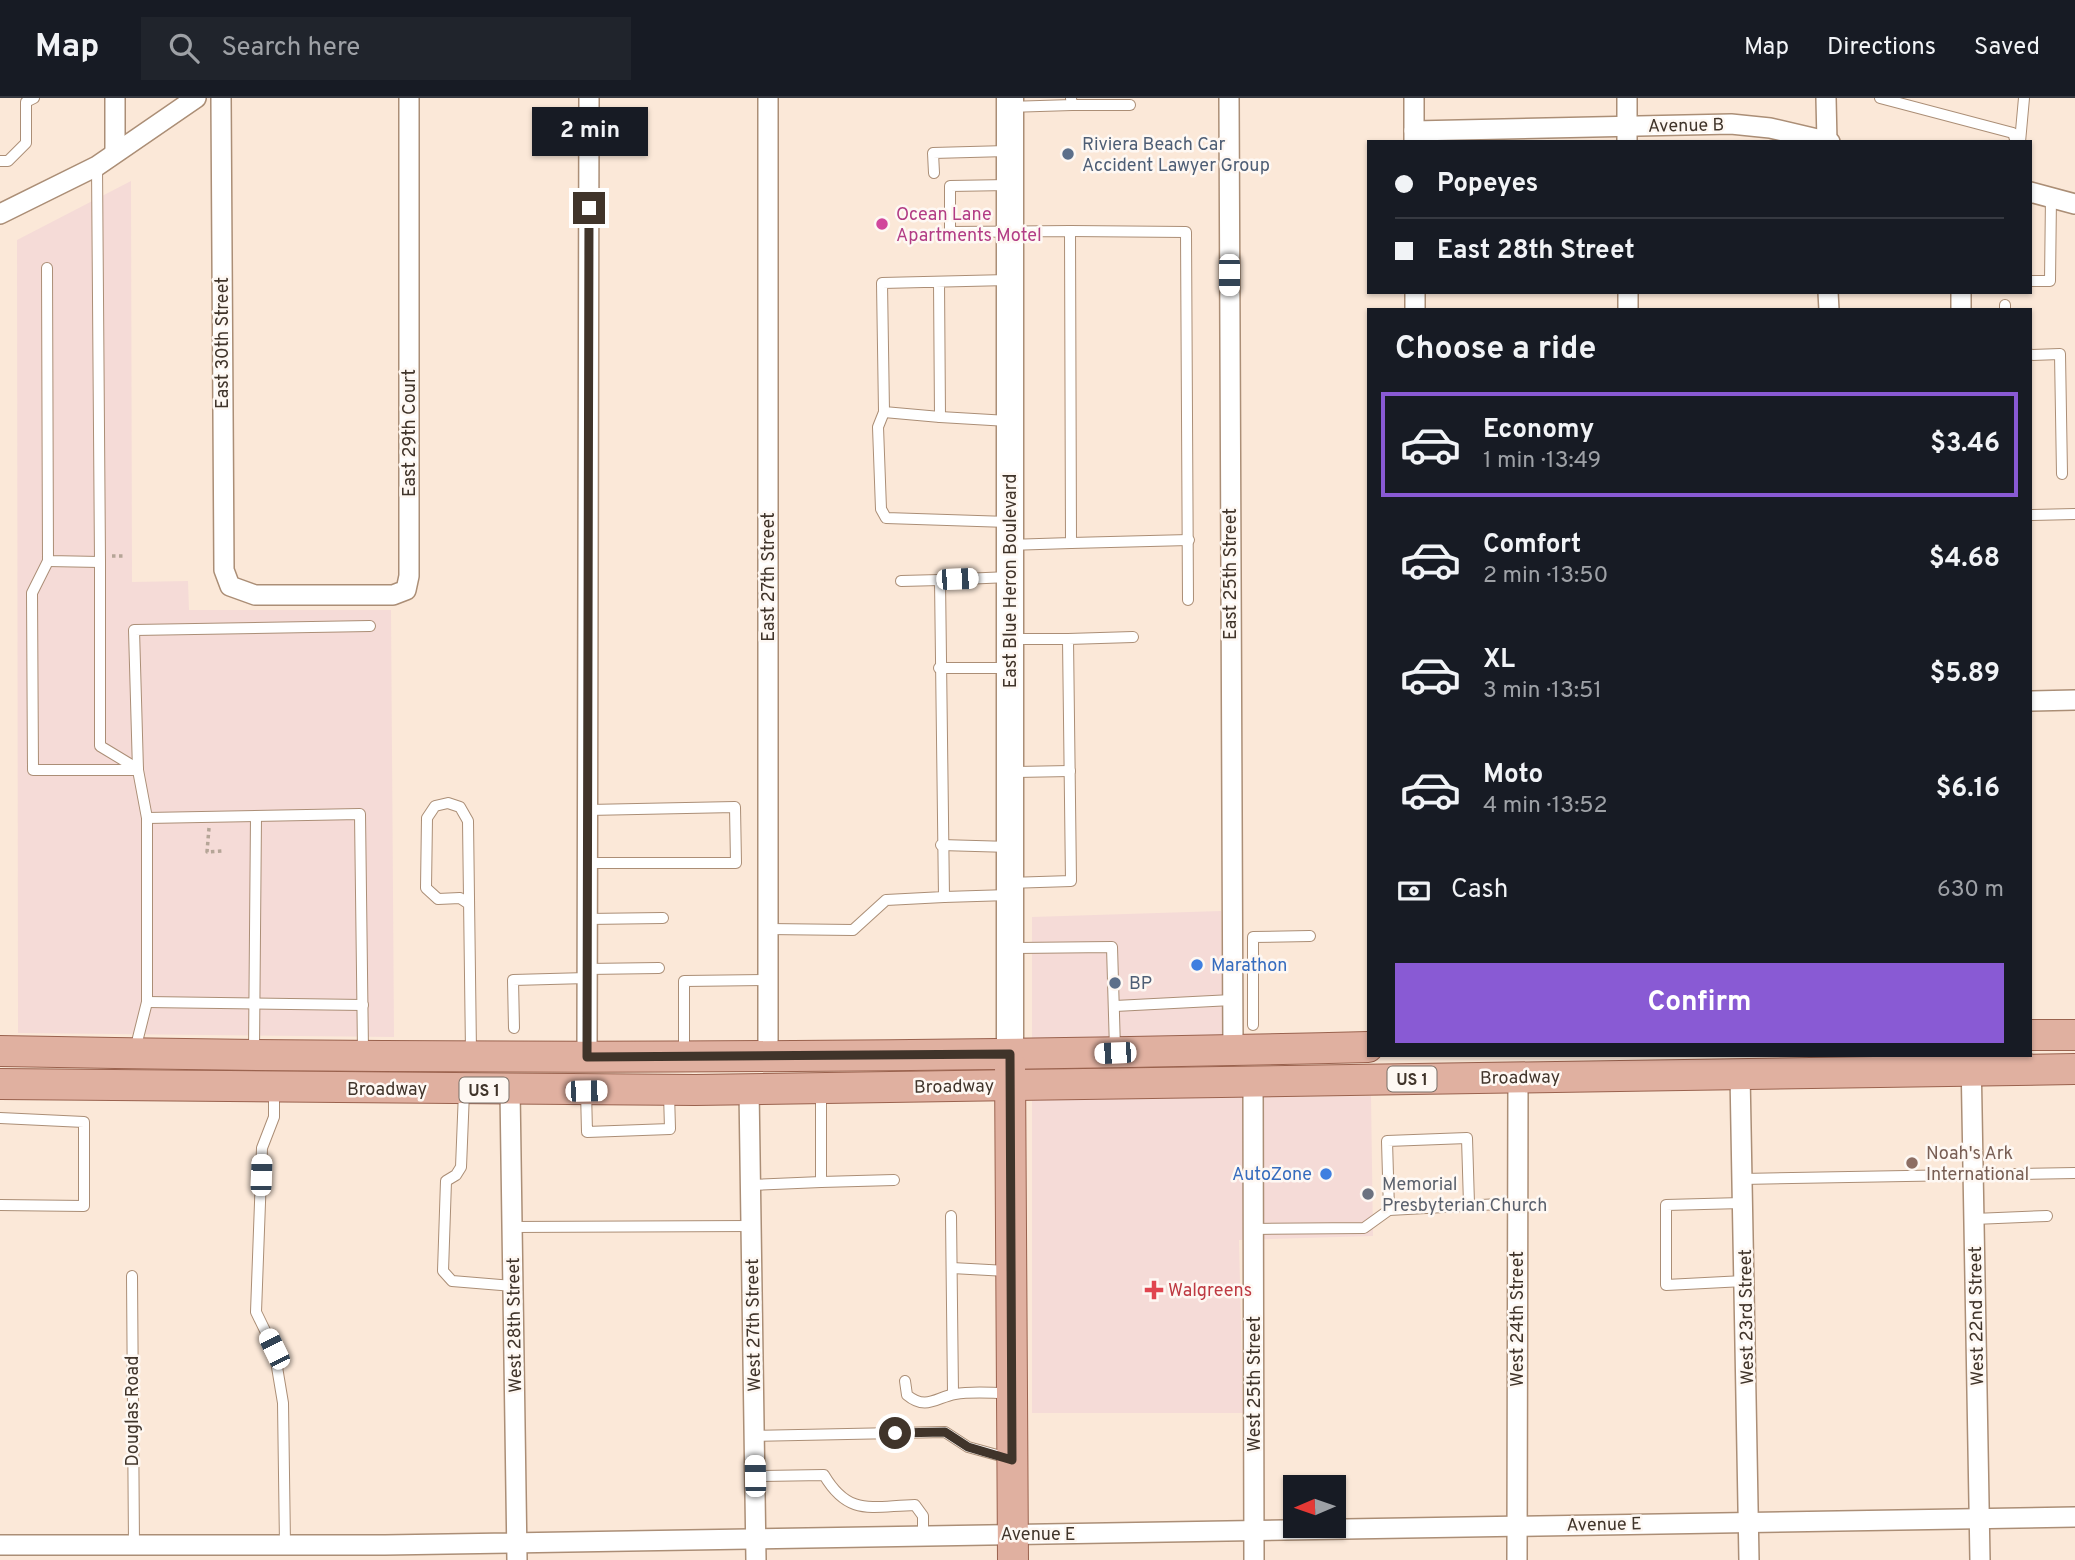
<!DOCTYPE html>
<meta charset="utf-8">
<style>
body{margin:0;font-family:Overpass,sans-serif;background:#20242c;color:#f1f3f6;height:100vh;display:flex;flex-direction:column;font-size:26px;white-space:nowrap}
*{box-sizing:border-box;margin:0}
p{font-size:23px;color:#9ea1a6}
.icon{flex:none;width:38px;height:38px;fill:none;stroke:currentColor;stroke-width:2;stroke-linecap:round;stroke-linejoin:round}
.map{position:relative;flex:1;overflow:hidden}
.panel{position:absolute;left:1367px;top:210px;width:665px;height:749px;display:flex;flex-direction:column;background:#171b24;border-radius:0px;box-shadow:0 2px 5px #0004}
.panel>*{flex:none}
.top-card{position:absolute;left:1367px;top:42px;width:665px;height:154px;border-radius:0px;box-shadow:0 2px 5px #0004;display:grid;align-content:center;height:154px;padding:0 28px;background:#171b24}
.needle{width:46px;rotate:268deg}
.fabs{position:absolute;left:1283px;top:1377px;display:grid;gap:14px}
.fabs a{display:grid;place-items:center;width:63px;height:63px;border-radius:0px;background:#171b24;box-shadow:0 2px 5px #0004;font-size:35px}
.end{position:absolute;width:32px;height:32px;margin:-16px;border:9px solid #40342a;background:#fff;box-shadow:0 0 0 4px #fff}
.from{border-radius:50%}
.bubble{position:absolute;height:49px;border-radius:0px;background:#171b24;box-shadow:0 2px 5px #0004;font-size:23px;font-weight:700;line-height:49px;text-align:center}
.car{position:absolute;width:21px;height:42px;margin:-21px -10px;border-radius:9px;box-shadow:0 0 5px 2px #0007;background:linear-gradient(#fff 24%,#345 0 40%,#fff 0 76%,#345 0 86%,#fff 0)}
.top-card b{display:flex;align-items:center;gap:24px;height:66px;font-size:26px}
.top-card b+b{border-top:2px solid #363941}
.top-card i{width:18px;height:18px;background:#f1f3f6}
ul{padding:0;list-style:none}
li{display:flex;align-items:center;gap:21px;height:105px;margin:0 14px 10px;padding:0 14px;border:4px solid transparent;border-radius:0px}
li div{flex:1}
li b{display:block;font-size:26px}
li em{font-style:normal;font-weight:700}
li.active{border-color:#895ad4}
li>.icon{width:63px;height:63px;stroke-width:1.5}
h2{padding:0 28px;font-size:32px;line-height:84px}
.pay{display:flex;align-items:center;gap:18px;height:77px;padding:0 28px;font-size:26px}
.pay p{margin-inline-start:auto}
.cta{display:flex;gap:14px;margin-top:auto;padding:14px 28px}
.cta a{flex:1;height:80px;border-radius:0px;background:#895ad4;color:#fff;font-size:28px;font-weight:700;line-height:80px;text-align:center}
header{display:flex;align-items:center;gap:42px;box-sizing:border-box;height:98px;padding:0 35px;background:#171b24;border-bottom:2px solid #363941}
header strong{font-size:33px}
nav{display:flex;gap:38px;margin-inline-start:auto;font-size:24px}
.search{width:490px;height:63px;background:#20242c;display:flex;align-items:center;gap:18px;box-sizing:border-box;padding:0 24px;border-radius:0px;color:#9ea1a6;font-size:26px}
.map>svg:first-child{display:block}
.commercial{fill:#f5dbd7}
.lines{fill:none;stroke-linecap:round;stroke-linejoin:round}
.service-casing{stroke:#ab8e76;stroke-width:12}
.minor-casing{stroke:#ab8e76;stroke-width:22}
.secondary-casing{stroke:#ab8e76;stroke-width:29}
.primary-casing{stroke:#9a624e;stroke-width:32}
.path{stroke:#b5a597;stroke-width:3.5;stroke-dasharray:3.5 3.5;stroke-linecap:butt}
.service{stroke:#fff;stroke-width:10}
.minor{stroke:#fff;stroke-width:19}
.secondary{stroke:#fff;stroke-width:26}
.primary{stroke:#e0b0a0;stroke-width:30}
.route{stroke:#40342a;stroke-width:9}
.service-dot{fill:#5c6f8a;stroke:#fef8f3;stroke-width:2.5}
.hotel-dot{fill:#d1479c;stroke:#fef8f3;stroke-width:2.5}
.shop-dot{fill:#3f7fe0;stroke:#fef8f3;stroke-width:2.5}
.education-dot{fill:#8d6e63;stroke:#fef8f3;stroke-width:2.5}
.worship-dot{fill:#6b7280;stroke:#fef8f3;stroke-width:2.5}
.health-dot{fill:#e0444e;stroke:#fef8f3;stroke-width:2.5}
.labels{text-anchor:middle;stroke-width:5;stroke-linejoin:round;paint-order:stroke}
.shield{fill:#fef8f3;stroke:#796f66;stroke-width:2}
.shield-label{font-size:16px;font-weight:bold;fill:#40342a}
.street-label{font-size:18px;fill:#40342a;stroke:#fef8f3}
.service-label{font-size:18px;fill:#4e5e75;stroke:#fef8f3;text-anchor:start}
.hotel-label{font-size:18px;fill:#b23c85;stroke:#fef8f3;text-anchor:start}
.shop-label{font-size:18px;fill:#366cbe;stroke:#fef8f3;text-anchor:start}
.education-label{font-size:18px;fill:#785e54;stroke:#fef8f3;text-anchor:start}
.worship-label{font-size:18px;fill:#5b616d;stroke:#fef8f3;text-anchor:start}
.health-label{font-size:18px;fill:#be3a42;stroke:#fef8f3;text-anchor:start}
</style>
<header>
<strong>Map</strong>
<div class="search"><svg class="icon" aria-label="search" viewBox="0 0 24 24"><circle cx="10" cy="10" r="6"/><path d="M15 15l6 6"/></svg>Search here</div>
<nav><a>Map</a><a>Directions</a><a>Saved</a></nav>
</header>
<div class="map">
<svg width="2075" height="1462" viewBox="0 0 2075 1462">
<rect width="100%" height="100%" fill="#fbe8d8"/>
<g class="commercial">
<path d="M131,83L132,484L188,483L189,512H391L394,939L18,935L17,142Z"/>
<path d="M1221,813L1224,999L1371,998L1373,1138L1239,1142L1243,1315H1032V819Z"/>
</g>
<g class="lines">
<g class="service-casing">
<g id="service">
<path d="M1880,0L2013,35L2016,44"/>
<path d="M1072,7H1130"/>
<path d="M1012,9L1072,7L1071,0"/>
<path d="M2020,44L2024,0"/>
<path d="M0,63H8L26,45V4L34,0"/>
<path d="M934,75L933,55L1007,53"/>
<path d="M1008,87L950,88V134L1070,133L1071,445L1012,447"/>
<path d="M1070,133L1186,134L1188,502"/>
<path d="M47,170L48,463L100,464L97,68"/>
<path d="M2030,183H2050L2051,99"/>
<path d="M939,184L940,319L884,314L882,185L1008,182"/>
<path d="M2005,207V212"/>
<path d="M2030,257L2060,256L2062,376"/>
<path d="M884,314L878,329L881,411L886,420L1008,424"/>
<path d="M940,319L1008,323"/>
<path d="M2030,417L2075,416"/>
<path d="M1071,445L1189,442"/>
<path d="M48,463L32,495L33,672H138"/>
<path d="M100,464V648L138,671"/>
<path d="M901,483L940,482"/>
<path d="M1013,541H1068"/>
<path d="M939,570H1008"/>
<path d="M1011,674L1070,673"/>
<path d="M147,720L360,716L363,953"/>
<path d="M941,747L1010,749"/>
<path d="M587,765H736L735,709L588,712"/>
<path d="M1011,785L1071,783L1068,541L1133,539"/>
<path d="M944,799L1009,797"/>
<path d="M469,806L460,800L438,801L426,790L427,720L435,708L448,705L460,709L468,723L471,954"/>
<path d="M587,821L663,820"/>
<path d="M768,831L853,832L886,802L944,799L940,482L1009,479"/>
<path d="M1011,850L1112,849L1115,951"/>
<path d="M587,871L659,870"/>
<path d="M147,904L363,907"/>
<path d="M1115,908L1232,902"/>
<path d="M1253,927V839L1310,838"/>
<path d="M514,930L513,882L587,880"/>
<path d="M135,952L147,904V720L138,672L134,532L370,528"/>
<path d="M254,952L256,718"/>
<path d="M684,955V883L768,882"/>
<path d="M274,992V1019L262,1050L256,1214L274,1251L283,1305L285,1447"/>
<path d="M586,993L587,1034L670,1031L669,995"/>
<path d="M464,994L461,1069L456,1077L446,1083L443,1173L452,1183L513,1188"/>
<path d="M0,1020L84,1024V1108L0,1107"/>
<path d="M1742,1081L2075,1075"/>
<path d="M821,1084L894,1082"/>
<path d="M751,1087L821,1084V994"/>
<path d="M1742,1105L1666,1107V1187L1744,1183"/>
<path d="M1389,1112L1387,1043L1467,1040L1469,1106"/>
<path d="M951,1118L953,1296"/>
<path d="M1974,1121L2047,1118"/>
<path d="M512,1129L751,1128"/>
<path d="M1253,1131L1364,1130L1389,1112L1518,1105"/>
<path d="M952,1170L1007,1173"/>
<path d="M132,1178L134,1447"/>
<path d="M905,1283L907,1297C926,1313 937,1299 955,1296C972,1293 991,1295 1008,1295"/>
<path d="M754,1338L945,1334L968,1349L1008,1360"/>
<path d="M755,1378L824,1377C849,1419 871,1408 915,1407L923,1418V1437"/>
</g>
</g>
<g class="minor-casing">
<g id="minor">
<path d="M115,0V54"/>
<path d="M221,0L224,472L230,488L255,497H393L406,492L409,478V0"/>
<path d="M1229,0L1233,952"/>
<path d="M1826,0L1827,44"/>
<path d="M1414,33L1731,26L1770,30L1830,44"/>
<path d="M1414,43V0"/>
<path d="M1627,44V0"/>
<path d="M2030,94L2075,106"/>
<path d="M0,116L97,68L196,0"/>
<path d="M1415,194V212"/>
<path d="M1628,194V212"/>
<path d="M1828,194L1829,212"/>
<path d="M1961,194V212"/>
<path d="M2030,603L2075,602"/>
<path d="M1971,957L1980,1462"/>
<path d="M768,958V0"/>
<path d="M587,959L589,0"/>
<path d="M1740,976L1749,1462"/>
<path d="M1253,984L1254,1462"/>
<path d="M749,991L756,1462"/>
<path d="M510,992L517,1462"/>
<path d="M0,1447H385L2075,1419"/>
<path d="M1517,1462L1518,979"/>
</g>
</g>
<g class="secondary-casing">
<path id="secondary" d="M1010,0V956"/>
</g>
<g class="primary-casing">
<g id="primary">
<path d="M2030,937H2075"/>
<path d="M0,953C456,962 912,960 1368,949"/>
<path d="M1010,967L1013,1462"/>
<path d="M0,986L695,992L2075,971"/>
</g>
</g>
<g class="path">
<path d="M112,458H124"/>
<path d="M209,730L207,754L222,753"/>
</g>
<use href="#service" class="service"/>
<use href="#minor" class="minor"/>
<use href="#secondary" class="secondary"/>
<use href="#primary" class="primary"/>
</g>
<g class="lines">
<path class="route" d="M589,110L587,959L1010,956L1012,1362L968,1349L945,1334L895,1335"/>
</g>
<g class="service-dot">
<circle cx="1068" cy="56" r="7"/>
<circle cx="1115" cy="885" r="7"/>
</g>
<circle class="hotel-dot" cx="882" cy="126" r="7"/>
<g class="shop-dot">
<circle cx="1197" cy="867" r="7"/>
<circle cx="1326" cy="1076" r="7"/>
</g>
<circle class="education-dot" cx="1912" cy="1065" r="7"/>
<circle class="worship-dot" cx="1368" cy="1096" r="7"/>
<path class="health-dot" d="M1150.5 1181.5h7v7h7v7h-7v7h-7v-7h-7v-7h7z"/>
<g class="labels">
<g class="shield">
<rect x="1387.5" y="968.5" width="49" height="25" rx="5"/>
<rect x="459.5" y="979.5" width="49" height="25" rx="5"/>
</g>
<g class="shield-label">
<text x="1412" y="987">US 1</text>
<text x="484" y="998">US 1</text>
</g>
<g class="street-label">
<text transform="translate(1686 27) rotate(-1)" y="6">Avenue B</text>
<text transform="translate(222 245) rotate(-90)" y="6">East 30th Street</text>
<text transform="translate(409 335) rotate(-90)" y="6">East 29th Court</text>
<text transform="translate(1230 476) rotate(-90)" y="6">East 25th Street</text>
<text transform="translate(768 479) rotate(-90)" y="6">East 27th Street</text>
<text transform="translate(1010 483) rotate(-90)" y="6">East Blue Heron Boulevard</text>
<text transform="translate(1520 979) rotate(-1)" y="6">Broadway</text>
<text transform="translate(954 988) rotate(-1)" y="6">Broadway</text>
<text x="387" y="997">Broadway</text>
<text transform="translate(1976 1218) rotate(-91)" y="6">West 22nd Street</text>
<text transform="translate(1746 1219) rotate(-91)" y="6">West 23rd Street</text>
<text transform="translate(1517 1221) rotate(-90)" y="6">West 24th Street</text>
<text transform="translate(514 1227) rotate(-91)" y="6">West 28th Street</text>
<text transform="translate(753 1227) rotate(-91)" y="6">West 27th Street</text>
<text transform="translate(1254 1286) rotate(-90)" y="6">West 25th Street</text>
<text transform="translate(132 1313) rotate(-90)" y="6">Douglas Road</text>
<text transform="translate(1604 1426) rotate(-1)" y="6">Avenue E</text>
<text x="1038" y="1442">Avenue E</text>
</g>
<g class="service-label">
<text x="1082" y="52">Riviera Beach Car<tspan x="1082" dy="21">Accident Lawyer Group</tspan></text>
<text x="1129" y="891">BP</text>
</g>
<g class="hotel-label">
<text x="896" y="122">Ocean Lane<tspan x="896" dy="21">Apartments Motel</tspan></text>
</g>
<g class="shop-label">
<text x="1211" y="873">Marathon</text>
<text x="1312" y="1082" text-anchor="end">AutoZone</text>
</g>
<g class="education-label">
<text x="1926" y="1061">Noah's Ark<tspan x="1926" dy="21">International</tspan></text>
</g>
<g class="worship-label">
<text x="1382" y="1092">Memorial<tspan x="1382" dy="21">Presbyterian Church</tspan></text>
</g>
<g class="health-label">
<text x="1168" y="1198">Walgreens</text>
</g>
</g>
</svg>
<div class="fabs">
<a><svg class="needle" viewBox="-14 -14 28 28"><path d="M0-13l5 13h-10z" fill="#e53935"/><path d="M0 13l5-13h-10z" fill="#9ea1a6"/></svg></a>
</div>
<i class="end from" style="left:895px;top:1335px"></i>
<i class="end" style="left:589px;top:110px"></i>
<div class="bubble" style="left:532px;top:9px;width:116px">2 min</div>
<i class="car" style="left:1229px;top:177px;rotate:180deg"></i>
<i class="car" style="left:957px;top:481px;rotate:88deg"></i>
<i class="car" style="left:1115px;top:955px;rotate:268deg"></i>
<i class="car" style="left:586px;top:993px;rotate:89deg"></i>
<i class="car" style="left:261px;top:1077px;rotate:2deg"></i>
<i class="car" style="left:274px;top:1251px;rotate:334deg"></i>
<i class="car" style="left:755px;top:1378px;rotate:359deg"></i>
<div class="top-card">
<b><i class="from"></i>Popeyes</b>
<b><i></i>East 28th Street</b>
</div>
<section class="panel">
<h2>Choose a ride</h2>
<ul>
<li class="active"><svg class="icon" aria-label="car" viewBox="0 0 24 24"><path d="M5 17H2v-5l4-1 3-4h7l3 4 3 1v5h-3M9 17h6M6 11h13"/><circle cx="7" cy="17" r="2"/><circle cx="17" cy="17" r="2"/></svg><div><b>Economy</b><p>1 min · 13:49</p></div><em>$3.46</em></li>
<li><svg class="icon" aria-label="car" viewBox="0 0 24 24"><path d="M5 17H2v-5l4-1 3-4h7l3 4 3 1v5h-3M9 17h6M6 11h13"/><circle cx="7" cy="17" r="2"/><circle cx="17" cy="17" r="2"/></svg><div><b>Comfort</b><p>2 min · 13:50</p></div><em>$4.68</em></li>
<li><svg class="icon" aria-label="car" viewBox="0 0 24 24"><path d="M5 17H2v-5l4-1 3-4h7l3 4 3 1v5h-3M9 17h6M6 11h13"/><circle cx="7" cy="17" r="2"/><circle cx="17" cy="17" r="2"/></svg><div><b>XL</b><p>3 min · 13:51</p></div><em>$5.89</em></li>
<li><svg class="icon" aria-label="car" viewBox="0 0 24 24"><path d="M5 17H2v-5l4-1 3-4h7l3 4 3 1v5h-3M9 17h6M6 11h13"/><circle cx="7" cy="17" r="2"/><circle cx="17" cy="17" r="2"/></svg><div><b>Moto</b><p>4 min · 13:52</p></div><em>$6.16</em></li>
</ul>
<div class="pay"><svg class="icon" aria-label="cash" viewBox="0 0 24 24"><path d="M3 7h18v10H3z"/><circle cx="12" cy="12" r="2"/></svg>Cash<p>630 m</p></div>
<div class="cta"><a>Confirm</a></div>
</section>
</div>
